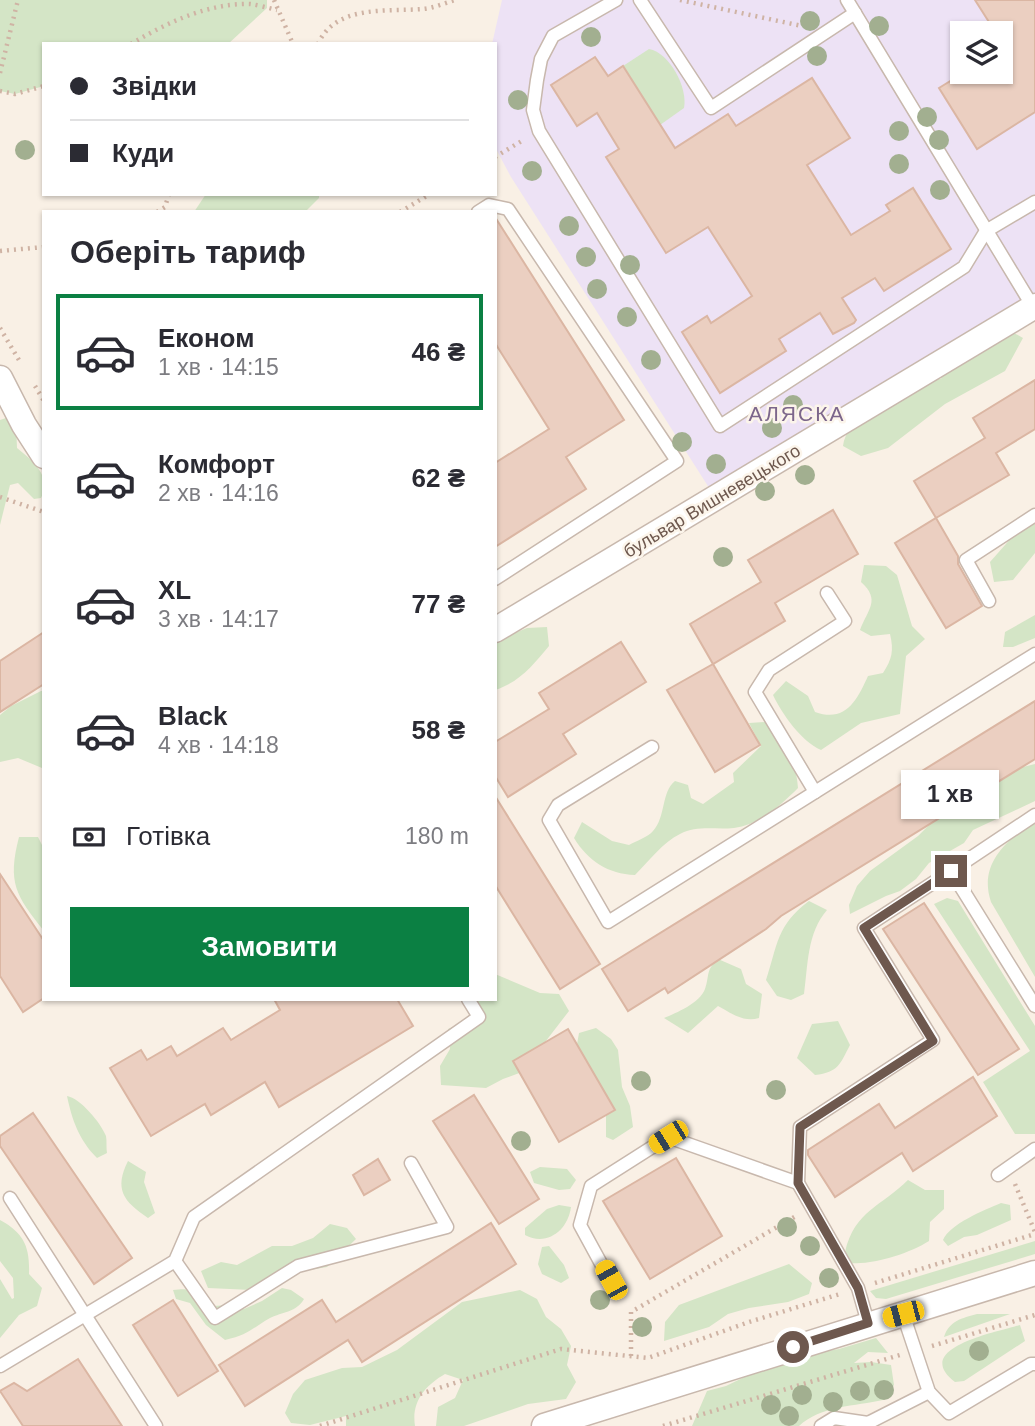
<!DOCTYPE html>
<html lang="uk">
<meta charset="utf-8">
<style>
body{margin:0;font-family:Helvetica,sans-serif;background:#f7f7f7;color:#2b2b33;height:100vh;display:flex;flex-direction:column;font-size:26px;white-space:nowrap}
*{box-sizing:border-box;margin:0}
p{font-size:23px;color:#7c7c81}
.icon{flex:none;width:38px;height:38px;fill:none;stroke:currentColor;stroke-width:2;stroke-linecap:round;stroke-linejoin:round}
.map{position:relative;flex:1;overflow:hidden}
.sheet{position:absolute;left:42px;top:210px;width:455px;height:791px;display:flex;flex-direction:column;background:#fff;border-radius:0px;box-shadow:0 2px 5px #0004}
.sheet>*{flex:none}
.banner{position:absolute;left:42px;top:42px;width:455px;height:154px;border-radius:0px;box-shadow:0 2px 5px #0004;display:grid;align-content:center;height:154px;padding:0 28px;background:#fff}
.tools{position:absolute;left:950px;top:21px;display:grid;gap:14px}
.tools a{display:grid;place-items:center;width:63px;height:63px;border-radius:0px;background:#fff;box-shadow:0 2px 5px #0004;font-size:35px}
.end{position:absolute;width:32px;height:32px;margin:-16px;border:9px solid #6e584e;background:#fff;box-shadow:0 0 0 4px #fff}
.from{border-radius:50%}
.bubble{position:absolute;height:49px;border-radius:0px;background:#fff;box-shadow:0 2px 5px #0004;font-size:23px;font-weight:700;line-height:49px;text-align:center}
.car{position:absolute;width:21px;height:42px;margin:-21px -10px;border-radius:9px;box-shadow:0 0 5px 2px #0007;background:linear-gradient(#f5c518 24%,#345 0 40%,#f5c518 0 76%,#345 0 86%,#f5c518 0)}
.banner b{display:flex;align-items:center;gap:24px;height:66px;font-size:26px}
.banner b+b{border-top:2px solid #e1e1e2}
.banner i{width:18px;height:18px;background:#2b2b33}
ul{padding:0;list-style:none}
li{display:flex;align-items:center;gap:21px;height:116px;margin:0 14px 10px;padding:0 14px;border:4px solid transparent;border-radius:0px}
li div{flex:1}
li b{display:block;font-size:26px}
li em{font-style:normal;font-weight:700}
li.selected{border-color:#0b8043}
li>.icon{width:63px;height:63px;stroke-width:1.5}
h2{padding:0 28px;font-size:32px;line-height:84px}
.pay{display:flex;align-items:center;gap:18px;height:77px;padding:0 28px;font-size:26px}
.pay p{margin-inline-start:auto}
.primary-button{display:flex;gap:14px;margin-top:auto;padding:14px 28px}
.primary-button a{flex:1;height:80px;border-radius:0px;background:#0b8043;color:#fff;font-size:28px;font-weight:700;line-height:80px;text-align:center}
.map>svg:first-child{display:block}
.education{fill:#ede2f5;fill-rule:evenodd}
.green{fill:#d4e5c6}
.building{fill:#ebcfc1;stroke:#dbb6a3;stroke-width:2}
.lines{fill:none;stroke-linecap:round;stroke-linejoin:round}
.lane-casing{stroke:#c8b8ad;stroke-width:15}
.street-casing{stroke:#c8b8ad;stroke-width:27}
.path{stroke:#cfb3a4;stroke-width:4.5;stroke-dasharray:2 5;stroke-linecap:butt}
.lane{stroke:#fff;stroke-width:12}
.street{stroke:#fff;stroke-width:24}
.tree{fill:#a2af90}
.route{stroke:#6e584e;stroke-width:9}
.labels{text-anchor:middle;stroke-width:5;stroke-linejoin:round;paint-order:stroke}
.street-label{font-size:18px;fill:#6e584e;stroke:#fcf5eb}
.quarter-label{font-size:21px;letter-spacing:2px;fill:#7c668b;stroke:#fcf5eb}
</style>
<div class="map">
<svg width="1035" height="1426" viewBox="0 0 1035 1426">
<rect width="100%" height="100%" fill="#f9f0e5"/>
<path class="education" d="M502,0H1035V293L713,494L511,177L495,147V44H492ZM962,33H1001V72H962Z"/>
<g class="green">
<path d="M0,0H267V8L228,44H44V86L15,94L0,91Z"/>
<path d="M649,49C670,53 688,88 684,108L660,125L623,66Z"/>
<path d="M206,194H319V198L305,212H194Z"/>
<path d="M1014,333L1023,338L1005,371L945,404L888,448L861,456L843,446C846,420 889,388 909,371L941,379L949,357L996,342Z"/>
<path d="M9,417L16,422L17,448C33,461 52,476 41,498L34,499L18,483L10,485L0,525V420Z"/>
<path d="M1035,511V553L1013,580L994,582L990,562Z"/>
<path d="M864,565L886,566L897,575L912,626L925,639L906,656L900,714L861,723L821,750C802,742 782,714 773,695L786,681L808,696L815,712C846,723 857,700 868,676L883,673C892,659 894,651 890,634L871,636L860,630C868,609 881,600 861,582Z"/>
<path d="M1035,615V638L1013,647H1003L1005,632Z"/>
<path d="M547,627L549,646C533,665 520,682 495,690V641L527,628Z"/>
<path d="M41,691H44V766L42,768L18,758L0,762V715L11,706Z"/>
<path d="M765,722C786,739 796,761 798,788C781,805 759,825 734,828C715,830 697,825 680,834C663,842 648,862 635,875C608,874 588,861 574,838L582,822L612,841L629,845C636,841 648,837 653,831C666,817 661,792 675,781L688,785L691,798L703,804L734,782L733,773L761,746L749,723Z"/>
<path d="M1035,764V801L973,830L964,843L929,863L916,879L900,891L886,896L850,914L849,905L857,886L870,871L918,836L932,822L1015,769Z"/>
<path d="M1035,819V977L991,902C978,863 1007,841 1035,819Z"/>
<path d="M19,837H38L44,849V931C16,896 7,883 19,837Z"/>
<path d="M947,898L958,901L1035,1026V1134H1015L983,1082L1030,1051L934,904Z"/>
<path d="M809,901L827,910C807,933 808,965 804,994L791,1000L777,996L766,980C778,944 776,926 809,901Z"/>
<path d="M718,959L741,969L746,984L762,994L759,1018C744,1023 731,1013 718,1006L688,1033L664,1018C676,1013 700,1003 705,989C710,975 705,971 718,959Z"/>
<path d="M495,974L540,993L559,994L569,1011L522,1072L503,1079L486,1088L441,1085L440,1066L450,1049L448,1029L466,1021L475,1004L474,999H495Z"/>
<path d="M838,1021L850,1045C840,1064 839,1072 815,1075L797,1058L812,1024Z"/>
<path d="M596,1028L611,1039L618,1050L622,1087L630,1106L633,1127L613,1140L606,1137V1111L576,1050L579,1033Z"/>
<path d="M67,1096C80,1098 101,1123 106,1136C107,1141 106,1148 107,1153L97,1158C79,1140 72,1120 67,1096Z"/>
<path d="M128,1161L146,1172L144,1182L155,1213L148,1218C123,1201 114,1189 128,1161Z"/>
<path d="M540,1167L567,1169L576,1180L570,1189L559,1190L534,1183L530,1172Z"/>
<path d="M908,1180L925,1190H944V1209L930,1222L929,1241C910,1253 874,1265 851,1263L845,1252C855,1210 881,1207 908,1180Z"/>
<path d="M1001,1203L1010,1205L1011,1220L977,1235L964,1237L948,1246L943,1240C950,1224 984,1210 1001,1203Z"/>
<path d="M559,1205L571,1207C568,1230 547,1247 525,1235V1228L547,1209Z"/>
<path d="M0,1220C24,1233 30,1247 29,1274L42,1288L37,1306L19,1315L0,1338V1279L12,1299L14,1298L13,1278L0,1261Z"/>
<path d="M330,1224L347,1228L356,1239L327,1267L281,1275L252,1290L208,1288L201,1271L221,1262L237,1265L272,1246H292L313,1238Z"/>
<path d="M1035,1241V1254L886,1299L876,1298L870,1291Z"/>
<path d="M549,1246L564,1265L569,1278L561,1283L542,1274L538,1264L542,1247Z"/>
<path d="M789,1264L812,1283L809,1294L788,1302L749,1308L728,1314L709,1327L664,1341L665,1322L679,1305Z"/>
<path d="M282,1288L291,1290L304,1299C297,1312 282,1312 270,1318C251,1329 248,1335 225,1340L206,1325L190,1303L176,1299L173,1290C194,1287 199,1292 213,1306L230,1305L244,1309L262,1301Z"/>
<path d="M520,1290L537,1299L546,1317L561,1329L571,1346L567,1365L576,1382L566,1399L528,1404L464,1426H436L438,1407L455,1398L463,1380L445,1374C426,1385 411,1401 415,1426H346V1416L310,1425L291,1423L285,1413L293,1394L305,1380L342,1368L362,1367L397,1350L462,1302Z"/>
<path d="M977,1314H1010L944,1337C949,1321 962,1318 977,1314Z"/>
<path d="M1020,1325L1025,1341L964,1381L955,1382C910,1348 998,1332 1020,1325Z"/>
<path d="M876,1338L888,1353L868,1352L854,1363L871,1362L891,1365L894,1385L883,1400C856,1406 820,1406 799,1426H692L707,1391L726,1386L761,1369L799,1356L839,1349Z"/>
</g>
<g class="building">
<path d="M975,0H1035V112L977,149L939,88L965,72H1001V58L1009,53L1001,41V33H996Z"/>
<path d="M595,57L608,76L623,66L675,148L728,114L736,126L812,78L850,138L807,165L851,235L890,211L886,205L913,188L951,249L884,291L875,278L842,298L856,320L854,323L833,334L820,313L779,339L786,351L720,393L682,332L707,316L711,323L752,296L708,227L666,253L606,157L619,149L597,113L577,126L551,85Z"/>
<path d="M495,217L624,420L566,457L586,489L495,547V463L549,429L495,343Z"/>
<path d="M1035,380V429L996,453L1009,475L936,518L914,481L985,438L973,418Z"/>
<path d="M833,510L858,554L775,603L785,621L713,664L690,624L761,582L748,560Z"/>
<path d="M936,518L958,556V564L982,606L946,628L895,543Z"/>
<path d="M44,632V684L0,712V661Z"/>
<path d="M621,642L646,682L563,734L576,754L508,797L495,776V742L549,709L539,693Z"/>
<path d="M713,664L760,745L715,772L667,690Z"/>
<path d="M1035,701V759L781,916L766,929L668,993L665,988L628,1011L602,969Z"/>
<path d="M495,796L600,964L560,989L495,885Z"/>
<path d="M0,874L44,941V998L23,1012L0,976Z"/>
<path d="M924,903L1019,1049L978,1075L883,929Z"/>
<path d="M274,999H397L413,1026L279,1107L265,1082L211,1115L205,1104L151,1136L110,1068L141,1050L147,1060L171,1046L177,1056L223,1028L231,1040L280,1010Z"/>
<path d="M568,1029L615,1110L559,1142L513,1061Z"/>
<path d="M973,1077L997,1116L913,1171L902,1153L835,1197L808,1155V1150L879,1104L895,1128Z"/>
<path d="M474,1095L539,1199L499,1224L433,1121Z"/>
<path d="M33,1113L132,1258L94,1284L0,1146V1136Z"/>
<path d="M676,1158L722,1236L650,1279L603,1201Z"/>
<path d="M378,1159L390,1180L364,1195L353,1175Z"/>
<path d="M491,1223L516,1264L362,1362L348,1340L245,1406L219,1365L322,1300L336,1322Z"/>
<path d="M173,1300L218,1371L178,1396L133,1325Z"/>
<path d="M78,1359L122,1426H23L0,1391L14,1383L27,1391Z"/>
</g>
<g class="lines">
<g class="lane-casing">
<g id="lane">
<path d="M616,0L553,36L541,59L537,80L533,110L539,131L720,426L964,267L986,231L1035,202"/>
<path d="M640,0L711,108L855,13"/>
<path d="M847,0L1033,307"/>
<path d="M478,212L489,205L508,209L677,461L495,579"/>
<path d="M989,601L966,560L1035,515"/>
<path d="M652,747L558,805L549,820L608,922L1035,654"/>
<path d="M815,792L755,692L769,670L845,621L827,593"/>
<path d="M1035,815L951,871L1035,1006"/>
<path d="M998,1175L1035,1149"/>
<path d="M10,1198L156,1426"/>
<path d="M175,1261L215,1318L298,1266L447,1227L411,1163"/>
<path d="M610,1280L580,1225L591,1186L668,1137L798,1183"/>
<path d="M903,1314L929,1392L949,1413L1031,1364H1035"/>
<path d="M868,1323L858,1288L798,1183L800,1127L933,1040L864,928L951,871"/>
<path d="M0,1366L175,1261L194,1217L479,1017L468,999"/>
<path d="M821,1426L834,1418L868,1423L929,1392"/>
</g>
</g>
<g class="street-casing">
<g id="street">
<path d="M0,378L24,425L44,456"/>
<path d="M495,630L1035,306"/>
<path d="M544,1426L1035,1273"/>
</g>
</g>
<g class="path">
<path d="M274,0L293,44"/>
<path d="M680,0L802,26"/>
<path d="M131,44C166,23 208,3 250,4C258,5 268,8 277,10"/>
<path d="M318,44C336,4 387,12 423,9C434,8 445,3 455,0"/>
<path d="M0,73L18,0"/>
<path d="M0,91L15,94L44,86"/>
<path d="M495,157L525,139"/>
<path d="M157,212L165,207L169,194"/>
<path d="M400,212L430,194"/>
<path d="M0,251L44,247"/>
<path d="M0,328L19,360"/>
<path d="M35,386L44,401"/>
<path d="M0,497L44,512"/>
<path d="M1015,1184L1035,1232"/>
<path d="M875,1283L1035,1234"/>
<path d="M932,1346L1035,1315"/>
<path d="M631,1356V1312L796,1216"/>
<path d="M320,1426L561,1349L648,1358L749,1322L840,1294"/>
<path d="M663,1426L900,1355"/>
</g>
<use href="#lane" class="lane"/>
<use href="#street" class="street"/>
</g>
<g class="tree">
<circle cx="810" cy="21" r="10"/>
<circle cx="879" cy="26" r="10"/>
<circle cx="591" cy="37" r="10"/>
<circle cx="817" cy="56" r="10"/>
<circle cx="518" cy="100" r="10"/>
<circle cx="927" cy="117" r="10"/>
<circle cx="899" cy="131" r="10"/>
<circle cx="939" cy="140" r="10"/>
<circle cx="25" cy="150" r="10"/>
<circle cx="899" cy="164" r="10"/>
<circle cx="532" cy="171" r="10"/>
<circle cx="940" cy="190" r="10"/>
<circle cx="569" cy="226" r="10"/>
<circle cx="586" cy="257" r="10"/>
<circle cx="630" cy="265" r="10"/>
<circle cx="597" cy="289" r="10"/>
<circle cx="627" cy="317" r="10"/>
<circle cx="651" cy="360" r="10"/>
<circle cx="793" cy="405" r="10"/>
<circle cx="772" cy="428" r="10"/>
<circle cx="682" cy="442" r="10"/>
<circle cx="716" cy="464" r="10"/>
<circle cx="805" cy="475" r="10"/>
<circle cx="765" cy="491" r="10"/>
<circle cx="723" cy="557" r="10"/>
<circle cx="641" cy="1081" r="10"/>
<circle cx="776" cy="1090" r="10"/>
<circle cx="521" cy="1141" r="10"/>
<circle cx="787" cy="1227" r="10"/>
<circle cx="810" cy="1246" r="10"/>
<circle cx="829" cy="1278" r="10"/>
<circle cx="600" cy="1300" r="10"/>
<circle cx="642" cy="1327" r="10"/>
<circle cx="979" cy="1351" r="10"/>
<circle cx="884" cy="1390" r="10"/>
<circle cx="860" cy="1391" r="10"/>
<circle cx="802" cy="1395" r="10"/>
<circle cx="833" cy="1402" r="10"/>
<circle cx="771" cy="1405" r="10"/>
<circle cx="789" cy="1416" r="10"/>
</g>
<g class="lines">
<path class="route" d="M793,1347L868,1323L858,1288L798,1183L800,1127L933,1041L864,928L951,871"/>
</g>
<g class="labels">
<g class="street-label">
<text transform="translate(712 501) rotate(-31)" y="6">бульвар Вишневецького</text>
</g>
<g class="quarter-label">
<text x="797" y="421">АЛЯСКА</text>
</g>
</g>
</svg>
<div class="tools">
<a><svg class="icon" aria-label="layers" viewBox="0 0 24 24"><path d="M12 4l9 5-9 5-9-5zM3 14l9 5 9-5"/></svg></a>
</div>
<i class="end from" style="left:793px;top:1347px"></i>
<i class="end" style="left:951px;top:871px"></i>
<div class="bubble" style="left:901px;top:770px;width:98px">1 хв</div>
<i class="car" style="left:668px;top:1137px;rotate:238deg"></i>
<i class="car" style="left:611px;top:1280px;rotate:331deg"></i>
<i class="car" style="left:903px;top:1314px;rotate:255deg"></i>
<div class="banner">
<b><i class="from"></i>Звідки</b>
<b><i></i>Куди</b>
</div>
<section class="sheet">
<h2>Оберіть тариф</h2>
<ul>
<li class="selected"><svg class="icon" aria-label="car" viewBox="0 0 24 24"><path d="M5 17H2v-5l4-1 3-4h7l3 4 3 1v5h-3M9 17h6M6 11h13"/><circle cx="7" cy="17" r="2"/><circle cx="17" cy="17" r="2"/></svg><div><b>Економ</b><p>1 хв · 14:15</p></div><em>46 ₴</em></li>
<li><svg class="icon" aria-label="car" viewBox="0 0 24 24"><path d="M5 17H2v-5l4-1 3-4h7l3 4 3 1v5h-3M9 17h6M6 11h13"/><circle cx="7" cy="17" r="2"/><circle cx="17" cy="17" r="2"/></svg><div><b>Комфорт</b><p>2 хв · 14:16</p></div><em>62 ₴</em></li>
<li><svg class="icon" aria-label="car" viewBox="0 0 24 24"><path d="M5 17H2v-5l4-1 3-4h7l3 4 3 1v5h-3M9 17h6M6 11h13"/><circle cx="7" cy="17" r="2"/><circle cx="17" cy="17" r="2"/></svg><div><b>XL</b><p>3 хв · 14:17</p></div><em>77 ₴</em></li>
<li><svg class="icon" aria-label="car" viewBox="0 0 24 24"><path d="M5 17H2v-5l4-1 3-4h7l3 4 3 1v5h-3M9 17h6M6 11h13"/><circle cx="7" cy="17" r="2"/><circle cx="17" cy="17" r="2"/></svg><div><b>Black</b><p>4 хв · 14:18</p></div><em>58 ₴</em></li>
</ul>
<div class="pay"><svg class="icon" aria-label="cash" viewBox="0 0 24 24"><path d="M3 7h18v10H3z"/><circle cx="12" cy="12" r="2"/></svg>Готівка<p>180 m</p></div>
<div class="primary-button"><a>Замовити</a></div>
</section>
</div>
